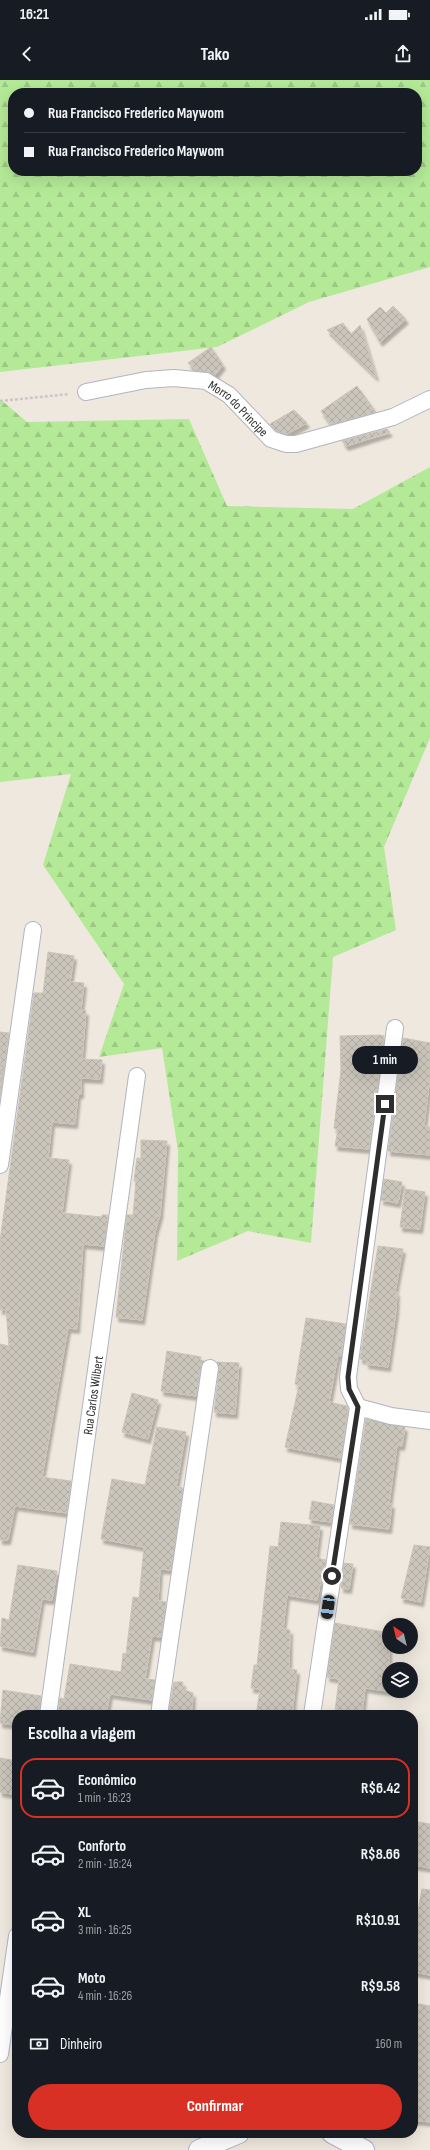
<!DOCTYPE html>
<html lang="pt">
<meta charset="utf-8">
<style>
body{margin:0;font-family:"Sofia Sans Condensed",sans-serif;background:#242831;color:#f1f3f6;height:100vh;display:flex;flex-direction:column;font-size:15px;white-space:nowrap}
*{box-sizing:border-box;margin:0}
p{font-size:13px;color:#9ea1a6}
.icon{flex:none;width:22px;height:22px;fill:none;stroke:currentColor;stroke-width:2;stroke-linecap:round;stroke-linejoin:round}
.map{position:relative;flex:1;overflow:hidden}
.details{position:absolute;left:12px;top:1630px;width:406px;height:428px;display:flex;flex-direction:column;background:#171b24;border-radius:16px;box-shadow:0 4px 16px #0002}
.details>*{flex:none}
.guide{position:absolute;left:8px;top:8px;width:414px;height:88px;border-radius:16px;box-shadow:0 4px 16px #0002;display:grid;align-content:center;height:88px;padding:0 16px;background:#171b24}
.needle{width:26px;rotate:325deg}
.tools{position:absolute;left:382px;top:1538px;display:grid;gap:8px}
.tools a{display:grid;place-items:center;width:36px;height:36px;border-radius:50%;background:#171b24;box-shadow:0 4px 16px #0002;font-size:20px}
.end{position:absolute;width:18px;height:18px;margin:-9px;border:5px solid #2d2d2d;background:#fff;box-shadow:0 0 0 2px #fff}
.from{border-radius:50%}
.bubble{position:absolute;height:28px;border-radius:14px;background:#171b24;box-shadow:0 4px 16px #0002;font-size:13px;font-weight:700;line-height:28px;text-align:center}
.car{position:absolute;width:12px;height:24px;margin:-12px -6px;border-radius:5px;box-shadow:0 0 3px 1px #0007;background:linear-gradient(#222 24%,#8ab4d8 0 40%,#222 0 76%,#8ab4d8 0 86%,#222 0)}
.guide b{display:flex;align-items:center;gap:14px;height:38px;font-size:15px}
.guide b+b{border-top:1px solid #363941}
.guide i{width:10px;height:10px;background:#f1f3f6}
ul{padding:0;list-style:none}
li{display:flex;align-items:center;gap:12px;height:60px;margin:0 8px 6px;padding:0 8px;border:2px solid transparent;border-radius:16px}
li div{flex:1}
li b{display:block;font-size:15px}
li em{font-style:normal;font-weight:700}
li.active{border-color:#d93025}
li>.icon{width:36px;height:36px;stroke-width:1.5}
h2{padding:0 16px;font-size:18px;line-height:48px}
.pay{display:flex;align-items:center;gap:10px;height:44px;padding:0 16px;font-size:15px}
.pay p{margin-inline-start:auto}
.primary-button{display:flex;gap:8px;margin-top:auto;padding:8px 16px}
.primary-button a{flex:1;height:46px;border-radius:24px;background:#d93025;color:#fff;font-size:16px;font-weight:700;line-height:46px;text-align:center}
.status{display:flex;justify-content:space-between;align-items:center;height:28px;padding:0 20px;background:#171b24;direction:ltr}
.status svg{height:11px;fill:currentColor}
header{display:flex;justify-content:space-between;align-items:center;height:52px;padding:0 16px;background:#171b24;font-size:18px;font-weight:700}
.map>svg:first-child{display:block}
.forest{fill:url(#forest-firs);fill-rule:evenodd}
.building{fill:url(#building-cross-hatch);stroke:#cbc4b7;filter:url(#shadow)}
.lines{fill:none;stroke-linecap:round;stroke-linejoin:round}
.minor-casing{stroke:#b2b5c1;stroke-width:18}
.tertiary-casing{stroke:#b2b5c1;stroke-width:22}
.path{stroke:#c8c8c8;stroke-width:2.5;stroke-dasharray:3 2;stroke-linecap:butt}
.minor{stroke:#fff;stroke-width:16}
.tertiary{stroke:#fff;stroke-width:20}
.route{stroke:#2d2d2d;stroke-width:5}
.labels{text-anchor:middle;stroke-width:3.5;stroke-linejoin:round;paint-order:stroke}
.street-label{font-size:13px;fill:#2d2d2d;stroke:#fff}
</style>
<div class="status"><b>16:21</b><svg viewBox="0 0 49 12"><path d="M0 12V9h3v3zM5 12V6h3v6zM10 12V3h3v9zM15 12V0h3v12zM26 1h20v11H26zM47 4h2v5h-2z"/></svg></div>
<header><svg class="icon" aria-label="back" viewBox="0 0 24 24"><path d="M15 5l-7 7 7 7"/></svg>Tako<svg class="icon" aria-label="share" viewBox="0 0 24 24"><path d="M12 15V3M7 8l5-5 5 5M5 13v7h14v-7"/></svg></header>
<div class="map">
<svg width="430" height="2070" viewBox="0 0 430 2070">
<defs>
<pattern id="forest-firs" width="22" height="20" patternUnits="userSpaceOnUse"><rect width="22" height="20" fill="#b4ea97"/><path d="M5 1l3.5 6h-7zM16 11l3.5 6h-7z" fill="#9bc982"/></pattern>
<pattern id="building-cross-hatch" width="8" height="8" patternUnits="userSpaceOnUse"><rect width="8" height="8" fill="#cbc6bc"/><path d="M0 0l8 8M0 8l8-8" fill="none" stroke="#afaaa2"/></pattern>
<filter id="shadow"><feDropShadow dx="2.5" dy="4.5" stdDeviation="1" flood-color="#0004"/></filter>
</defs>
<rect width="100%" height="100%" fill="#efe8de"/>
<g class="forest">
<path d="M0,0H430V187L309,222L217,267L0,292ZM13,13H417V91H13Z"/>
<path d="M0,319L27,342L189,339L227,426L353,429L430,387V658L384,767L396,850L333,877L311,1163L248,1151L177,1181L178,1071L162,968L99,977L124,904L43,785L71,694L0,702Z"/>
</g>
<g class="building">
<path d="M393,226L406,239L380,262L367,239L380,227L386,233Z"/>
<path d="M343,243L351,254L360,245L376,297L327,250Z"/>
<path d="M211,267L223,285L215,295L207,292L197,291L188,283Z"/>
<path d="M357,306L376,332L331,345L321,331Z"/>
<path d="M294,330L307,343L287,354L276,351L270,344Z"/>
<path d="M387,349L390,352L346,366L342,361Z"/>
<path d="M48,872L74,876L70,902L84,903L81,930L86,931L82,979L102,980L100,999L81,998V1014H78L75,1044L52,1042L48,1078L69,1080L62,1133L102,1137V1135H108L104,1166L83,1164L77,1249L68,1248L42,1397L71,1401L67,1433L15,1426L8,1460H0V1264L9,1266L6,1229L0,1230V1161L34,913H43Z"/>
<path d="M0,952L9,953L0,1017Z"/>
<path d="M379,955L384,956L369,1069L335,1066L338,1049L334,1048L341,990L340,956Z"/>
<path d="M403,958L430,963V997L424,1046L430,1047V1075L388,1071Z"/>
<path d="M141,1060L167,1061L160,1135L155,1152L142,1240L116,1237L127,1135H133L136,1102L134,1101L137,1078L141,1079Z"/>
<path d="M384,1099L402,1102L398,1123L381,1120Z"/>
<path d="M405,1109L425,1112L420,1149L400,1147Z"/>
<path d="M378,1166L403,1169L395,1212H397L396,1231L388,1287L366,1284L367,1280L360,1279Z"/>
<path d="M306,1238L346,1244L341,1276L338,1275L329,1322L347,1326L348,1328L341,1378L285,1367L299,1305L295,1304Z"/>
<path d="M167,1271L201,1277L200,1280L204,1281L201,1287L196,1316L161,1311Z"/>
<path d="M217,1282L239,1283L235,1334L214,1332L219,1289Z"/>
<path d="M132,1313L158,1320L148,1359L122,1352Z"/>
<path d="M366,1339L405,1347L402,1366L397,1365L389,1424H392L389,1449L350,1444Z"/>
<path d="M157,1347L186,1352L176,1407L183,1408L171,1490L160,1489L158,1521L166,1522L161,1557L152,1556L145,1599L155,1600L152,1620L110,1614L106,1635H58L60,1618L64,1619L70,1584L121,1592L123,1573L126,1574L133,1517L139,1518L144,1467L101,1459L112,1399L145,1405Z"/>
<path d="M312,1421L334,1425L331,1442L309,1439Z"/>
<path d="M281,1442L320,1446L316,1478L326,1480L322,1504H320L317,1520L287,1515L283,1549L290,1550L289,1589L297,1590L292,1635H256L260,1609L251,1608L254,1585H257L270,1466L278,1467Z"/>
<path d="M414,1465L430,1467L421,1522L401,1518Z"/>
<path d="M344,1483L353,1484L349,1509L341,1508Z"/>
<path d="M18,1485L57,1491L52,1520L42,1519L33,1572L0,1566L2,1538L9,1540Z"/>
<path d="M335,1543L389,1553V1584L406,1586V1589H389V1611H403V1613L365,1608L362,1634L335,1631L339,1599L327,1597Z"/>
<path d="M174,1602H183L182,1609L193,1613L192,1631L169,1630Z"/>
<path d="M3,1610L41,1616L39,1635H17V1645L0,1643Z"/>
<path d="M0,1678L17,1681V1715L0,1712Z"/>
<path d="M413,1741L430,1744V1788L413,1785Z"/>
<path d="M422,1809L430,1810V1895L413,1892V1857Z"/>
<path d="M413,1923L430,1926V2042L413,2040Z"/>
</g>
<g class="lines">
<g class="minor-casing">
<g id="minor">
<path id="s1" d="M86,312L146,300L174,298L206,301L229,315L271,359L286,364H296L393,337L430,319"/>
<path d="M0,1085L33,850"/>
<path d="M358,1327L391,1336L430,1341"/>
<path id="s2" d="M48,1635L137,996"/>
<path d="M159,1635L210,1288"/>
<path d="M312,1635L358,1327L349,1309L348,1297L395,948"/>
<path d="M0,1974L17,1856"/>
</g>
</g>
<g class="tertiary-casing">
<g id="tertiary">
<path d="M332,2053L364,2070"/>
<path d="M199,2070L239,2053"/>
</g>
</g>
<path class="path" d="M0,321L69,314"/>
<use href="#minor" class="minor"/>
<use href="#tertiary" class="tertiary"/>
</g>
<g class="lines">
<path class="route" d="M332,1496L358,1327L349,1309L348,1297L385,1024"/>
</g>
<g class="labels">
<g class="street-label">
<text dy="5" stroke="none"><textPath href="#s1" startOffset="164">Morro do Principe</textPath></text>
<text dy="5" stroke="none"><textPath href="#s2" startOffset="323">Rua Carlos Wilbert</textPath></text>
</g>
</g>
</svg>
<div class="tools">
<a><svg class="needle" viewBox="-14 -14 28 28"><path d="M0-13l5 13h-10z" fill="#e53935"/><path d="M0 13l5-13h-10z" fill="#9ea1a6"/></svg></a>
<a><svg class="icon" aria-label="layers" viewBox="0 0 24 24"><path d="M12 4l9 5-9 5-9-5zM3 14l9 5 9-5"/></svg></a>
</div>
<i class="end from" style="left:332px;top:1496px"></i>
<i class="end" style="left:385px;top:1024px"></i>
<div class="bubble" style="left:352px;top:966px;width:66px">1 min</div>
<i class="car" style="left:328px;top:1527px;rotate:188deg"></i>
<div class="guide">
<b><i class="from"></i>Rua Francisco Frederico Maywom</b>
<b><i></i>Rua Francisco Frederico Maywom</b>
</div>
<section class="details">
<h2>Escolha a viagem</h2>
<ul>
<li class="active"><svg class="icon" aria-label="car" viewBox="0 0 24 24"><path d="M5 17H2v-5l4-1 3-4h7l3 4 3 1v5h-3M9 17h6M6 11h13"/><circle cx="7" cy="17" r="2"/><circle cx="17" cy="17" r="2"/></svg><div><b>Econômico</b><p>1 min · 16:23</p></div><em>R$6.42</em></li>
<li><svg class="icon" aria-label="car" viewBox="0 0 24 24"><path d="M5 17H2v-5l4-1 3-4h7l3 4 3 1v5h-3M9 17h6M6 11h13"/><circle cx="7" cy="17" r="2"/><circle cx="17" cy="17" r="2"/></svg><div><b>Conforto</b><p>2 min · 16:24</p></div><em>R$8.66</em></li>
<li><svg class="icon" aria-label="car" viewBox="0 0 24 24"><path d="M5 17H2v-5l4-1 3-4h7l3 4 3 1v5h-3M9 17h6M6 11h13"/><circle cx="7" cy="17" r="2"/><circle cx="17" cy="17" r="2"/></svg><div><b>XL</b><p>3 min · 16:25</p></div><em>R$10.91</em></li>
<li><svg class="icon" aria-label="car" viewBox="0 0 24 24"><path d="M5 17H2v-5l4-1 3-4h7l3 4 3 1v5h-3M9 17h6M6 11h13"/><circle cx="7" cy="17" r="2"/><circle cx="17" cy="17" r="2"/></svg><div><b>Moto</b><p>4 min · 16:26</p></div><em>R$9.58</em></li>
</ul>
<div class="pay"><svg class="icon" aria-label="cash" viewBox="0 0 24 24"><path d="M3 7h18v10H3z"/><circle cx="12" cy="12" r="2"/></svg>Dinheiro<p>160 m</p></div>
<div class="primary-button"><a>Confirmar</a></div>
</section>
</div>
